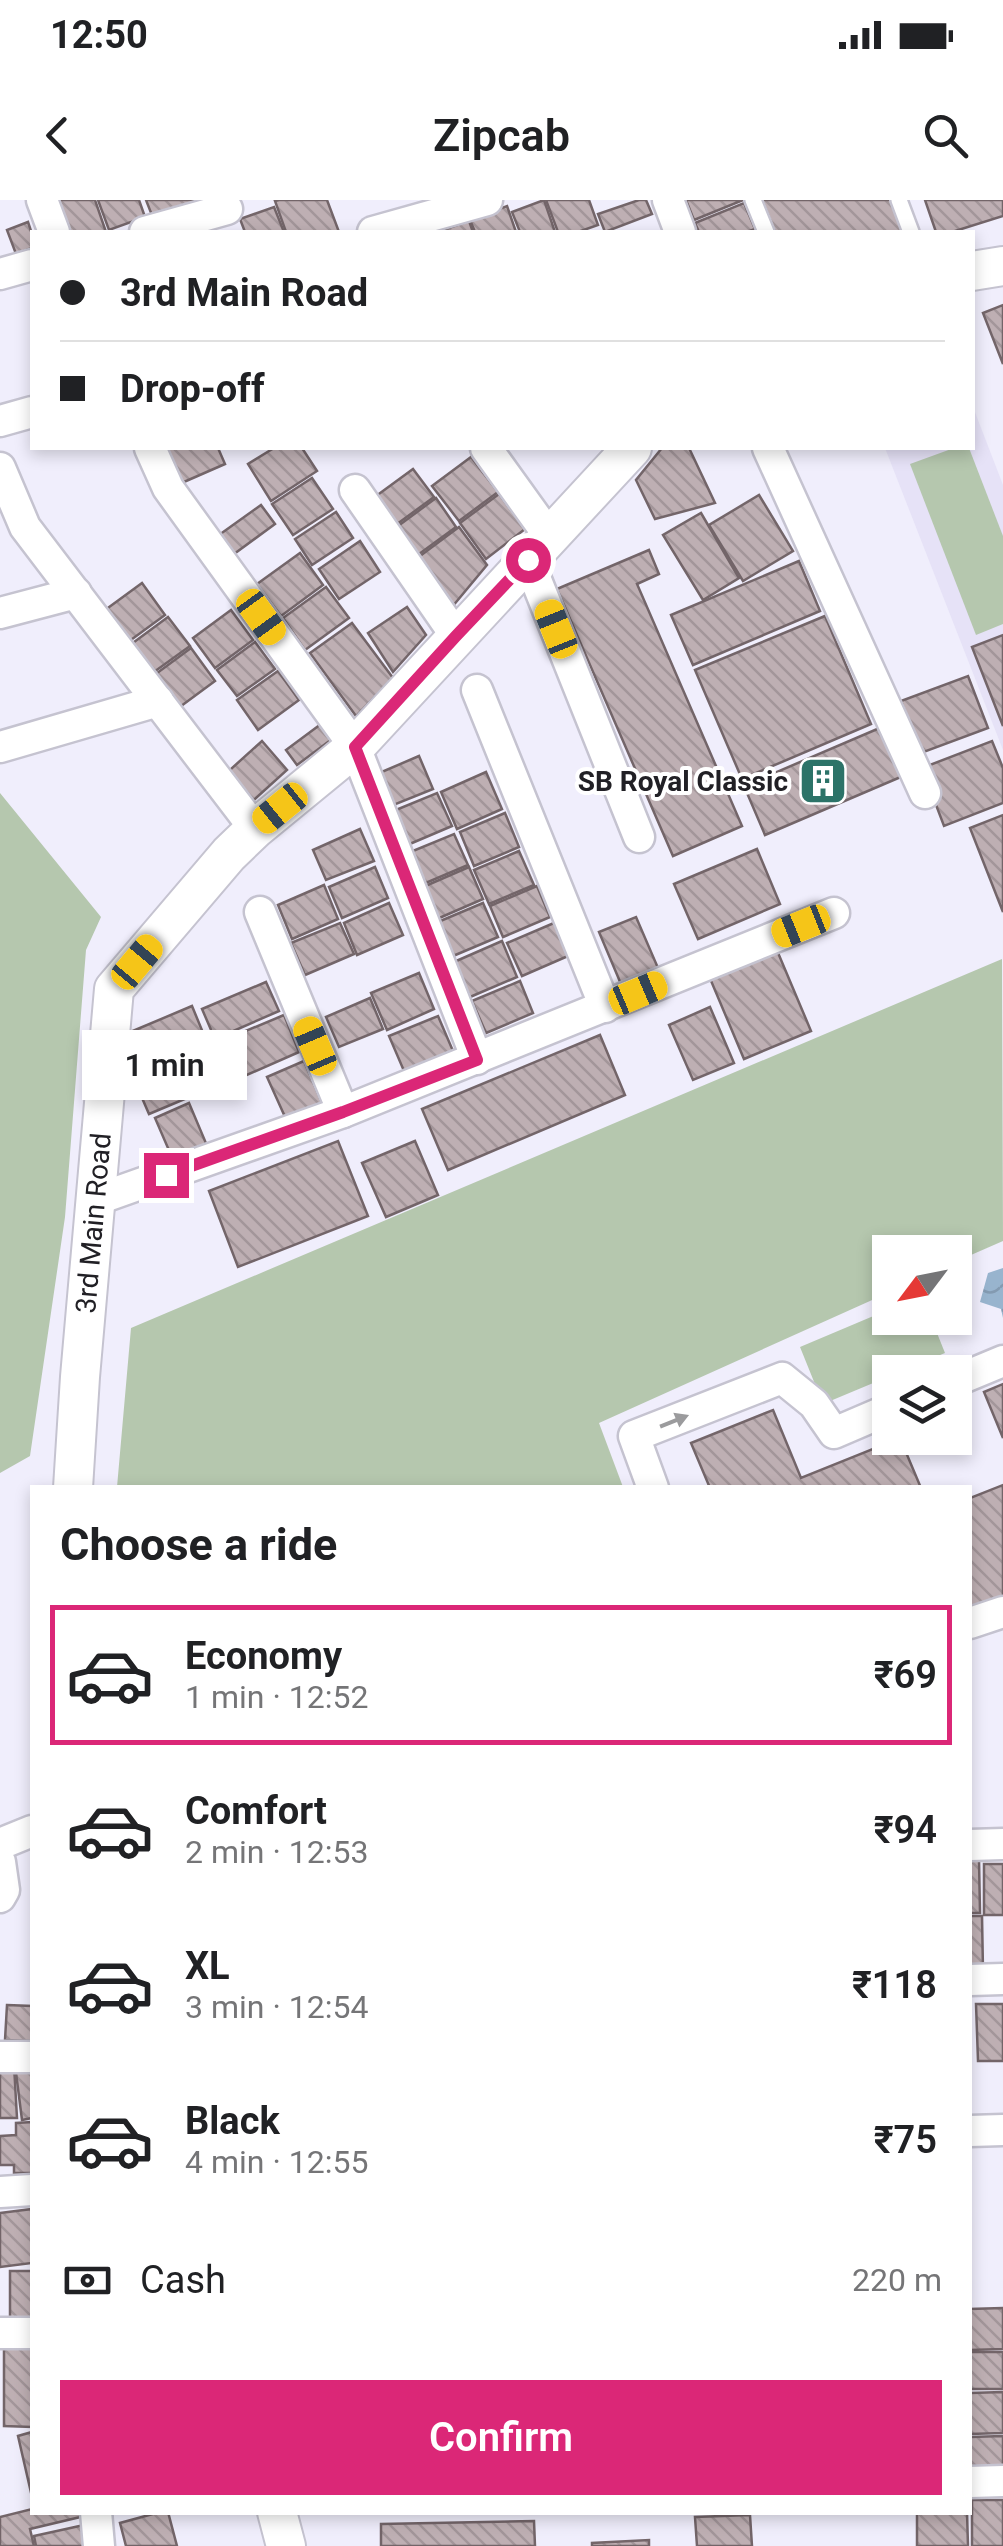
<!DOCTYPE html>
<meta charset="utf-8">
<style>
body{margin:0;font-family:Roboto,sans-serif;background:#f2f2f2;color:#202124;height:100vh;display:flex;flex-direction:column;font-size:38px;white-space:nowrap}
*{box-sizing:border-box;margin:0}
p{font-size:32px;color:#757577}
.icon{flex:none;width:55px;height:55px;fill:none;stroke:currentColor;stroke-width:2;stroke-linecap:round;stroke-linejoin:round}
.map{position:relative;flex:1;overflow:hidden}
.side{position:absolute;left:30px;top:1285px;width:942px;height:1030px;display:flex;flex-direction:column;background:#fff;border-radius:0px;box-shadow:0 5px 15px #0003}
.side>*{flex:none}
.guide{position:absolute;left:30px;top:30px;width:945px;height:220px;border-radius:0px;box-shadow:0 5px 15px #0003;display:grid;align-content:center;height:220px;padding:0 30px;background:#fff}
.needle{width:65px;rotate:238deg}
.tools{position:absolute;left:872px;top:1035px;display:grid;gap:20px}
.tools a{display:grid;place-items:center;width:100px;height:100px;border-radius:0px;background:#fff;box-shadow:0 5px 15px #0003;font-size:50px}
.end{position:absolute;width:45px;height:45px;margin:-22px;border:12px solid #db2777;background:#fff;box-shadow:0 0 0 5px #fff}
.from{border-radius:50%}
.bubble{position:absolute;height:70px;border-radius:0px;background:#fff;box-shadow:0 5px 15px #0003;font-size:32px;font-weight:600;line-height:70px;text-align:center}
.car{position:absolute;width:30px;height:60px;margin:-30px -15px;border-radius:12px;box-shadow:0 0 8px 2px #0007;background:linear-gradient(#f5c518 24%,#345 0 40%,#f5c518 0 76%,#345 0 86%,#f5c518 0)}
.guide b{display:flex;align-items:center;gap:35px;height:95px;font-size:38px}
.guide b+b{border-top:2px solid #e0e0e0}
.guide i{width:25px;height:25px;background:#202124}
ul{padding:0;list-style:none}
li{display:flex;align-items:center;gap:30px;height:140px;margin:0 20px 15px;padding:0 10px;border:5px solid transparent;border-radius:0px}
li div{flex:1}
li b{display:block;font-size:38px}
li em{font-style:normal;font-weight:600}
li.on{border-color:#db2777}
li>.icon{width:90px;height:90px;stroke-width:1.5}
h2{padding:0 30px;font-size:45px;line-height:120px}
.pay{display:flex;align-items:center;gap:25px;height:110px;padding:0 30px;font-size:38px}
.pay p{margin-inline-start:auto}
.primary-button{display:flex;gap:20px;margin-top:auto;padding:20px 30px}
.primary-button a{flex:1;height:115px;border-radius:0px;background:#db2777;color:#fff;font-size:40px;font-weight:600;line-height:115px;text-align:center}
.status{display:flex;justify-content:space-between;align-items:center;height:70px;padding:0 50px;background:#fff;direction:ltr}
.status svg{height:28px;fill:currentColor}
header{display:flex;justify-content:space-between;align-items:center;height:130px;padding:0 30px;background:#fff;font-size:45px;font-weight:600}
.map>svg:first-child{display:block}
.built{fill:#e6e2f7}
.green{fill:#b5c7ae}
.water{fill:url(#water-waves)}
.building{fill:url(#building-back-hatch);stroke:#736569;stroke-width:2.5}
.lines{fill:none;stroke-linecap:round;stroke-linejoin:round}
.service-casing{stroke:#c5c3d0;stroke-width:20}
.minor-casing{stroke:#c5c3d0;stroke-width:35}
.tertiary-casing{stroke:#c5c3d0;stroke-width:42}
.service{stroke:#fff;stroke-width:15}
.minor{stroke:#fff;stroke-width:30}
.tertiary{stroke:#fff;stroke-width:38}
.oneway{fill:#9b9b9d}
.route{stroke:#db2777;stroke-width:12}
.labels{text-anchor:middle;stroke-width:8;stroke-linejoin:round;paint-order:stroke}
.poi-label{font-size:28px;font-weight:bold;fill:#212025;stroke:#fff;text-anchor:end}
.street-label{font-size:28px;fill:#212025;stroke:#fff}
</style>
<div class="status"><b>12:50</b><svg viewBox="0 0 49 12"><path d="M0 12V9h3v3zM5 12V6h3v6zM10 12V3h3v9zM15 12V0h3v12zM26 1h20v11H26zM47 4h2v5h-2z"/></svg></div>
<header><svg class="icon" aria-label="back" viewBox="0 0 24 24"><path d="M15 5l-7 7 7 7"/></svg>Zipcab<svg class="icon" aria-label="search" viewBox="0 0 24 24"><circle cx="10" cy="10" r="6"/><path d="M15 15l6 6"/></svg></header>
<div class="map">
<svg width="1003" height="2346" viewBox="0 0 1003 2346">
<defs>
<pattern id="water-waves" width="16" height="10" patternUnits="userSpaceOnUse" patternTransform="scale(2.5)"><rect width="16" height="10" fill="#98b4ce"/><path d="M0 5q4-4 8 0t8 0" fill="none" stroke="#839ab1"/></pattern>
<pattern id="building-back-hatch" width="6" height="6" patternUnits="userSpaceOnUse" patternTransform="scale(2.5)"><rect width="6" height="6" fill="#beafb3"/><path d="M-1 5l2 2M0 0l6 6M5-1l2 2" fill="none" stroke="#a3969a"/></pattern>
</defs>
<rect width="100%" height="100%" fill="#f0eefc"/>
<path class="built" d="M973,207L1003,285V550L885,248H972Z"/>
<g class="green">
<path d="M954,248H969L1003,336V424L976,435L910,264Z"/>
<path d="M0,593L101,717L86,750L65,1017L30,1256L0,1273Z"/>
<path d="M1002,759L1003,1041L955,1062V1052H890V1092L599,1223L623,1287H117L131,1128Z"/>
<path d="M890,1109V1118H931L945,1153L899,1172H890V1176L823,1204L800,1147Z"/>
</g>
<path class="water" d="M1003,1068V1118L1001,1109L980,1102L988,1073Z"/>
<g class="building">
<path d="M51,0H95L106,32H63Z"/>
<path d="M98,0H139L145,17L109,30Z"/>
<path d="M146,0H217L155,23Z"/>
<path d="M279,0H327L339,32H286L275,1Z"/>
<path d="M544,0L555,32H520L512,12Z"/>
<path d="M546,0H589L598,25L578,32H558Z"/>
<path d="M639,0H646L652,14L605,32L598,14Z"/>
<path d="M686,0H743L694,20Z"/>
<path d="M762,0H894L907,32H775Z"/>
<path d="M925,0H1003V16L952,32H936Z"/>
<path d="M744,3L755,29L747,32H699L695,23Z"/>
<path d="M507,6L516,32H475L470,20Z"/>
<path d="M274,7L284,32H245L240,19Z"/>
<path d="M469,21L473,32H437Z"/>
<path d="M28,22L32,34V48L16,54L7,30Z"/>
<path d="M1003,105V164L983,113Z"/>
<path d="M161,248H218L225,264L177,285Z"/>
<path d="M274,248H302L317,271L271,301L248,264Z"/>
<path d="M662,248H689L715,303L655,319L636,280Z"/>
<path d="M471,257L498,292L459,321L432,286Z"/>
<path d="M413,269L434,297L393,327L372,299Z"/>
<path d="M312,278L333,309L293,335L272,304Z"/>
<path d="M499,294L525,329L486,359L460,323Z"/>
<path d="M759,295L793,351L743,381L709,325Z"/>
<path d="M436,298L456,327L415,357L394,329Z"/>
<path d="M261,305L275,324L234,354L219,335Z"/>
<path d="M336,312L353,338L312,365L295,339Z"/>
<path d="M701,313L739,378L703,400L663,335Z"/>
<path d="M459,327L487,365L452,407L416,359Z"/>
<path d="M360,341L380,372L339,399L319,369Z"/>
<path d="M649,350L659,374L637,384L742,626L673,656L557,389Z"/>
<path d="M300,353L323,385L281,416L257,384Z"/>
<path d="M799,361L820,411L693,465L671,415Z"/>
<path d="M142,383L165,415L124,445L101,413Z"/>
<path d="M326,387L349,418L305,450L283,418Z"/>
<path d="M407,407L426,435L393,472L368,433Z"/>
<path d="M231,410L253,440L215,468L193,438Z"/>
<path d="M825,416L871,524L742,579L695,470Z"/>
<path d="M168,417L190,446L147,477L126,448Z"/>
<path d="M352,423L393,478L356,516L310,453Z"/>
<path d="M1003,435V526L972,447Z"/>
<path d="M255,442L275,469L237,496L217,470Z"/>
<path d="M191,448L215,481L173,512L149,479Z"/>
<path d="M278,471L299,500L258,530L237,500Z"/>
<path d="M968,476L988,528L921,553L901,501Z"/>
<path d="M321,524L332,539L297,565L286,550Z"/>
<path d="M882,527L903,576L765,635L744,586Z"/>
<path d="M262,541L287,570L246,607L221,578Z"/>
<path d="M992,541L1003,568V603L944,626L922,568Z"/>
<path d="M419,556L433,589L391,606L377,574Z"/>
<path d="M486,572L502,609L457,629L441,592Z"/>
<path d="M437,593L452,626L405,646L391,612Z"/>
<path d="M505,613L519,647L474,666L460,632Z"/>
<path d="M1003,615V712L970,628Z"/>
<path d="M360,629L374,661L326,680L313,650Z"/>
<path d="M454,634L468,665L421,685L408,653Z"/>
<path d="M757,649L780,704L698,739L674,684Z"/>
<path d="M519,651L534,685L489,704L474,670Z"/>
<path d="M375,667L388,698L342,718L329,687Z"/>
<path d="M469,667L483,699L437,719L423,687Z"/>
<path d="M324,685L338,719L292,739L278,705Z"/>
<path d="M537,686L550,717L503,737L490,706Z"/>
<path d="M389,703L403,735L357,755L344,723Z"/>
<path d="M483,703L498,737L453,756L438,722Z"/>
<path d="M636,717L658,768L621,784L599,732Z"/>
<path d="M340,723L354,754L305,775L291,743Z"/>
<path d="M554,723L568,756L522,776L507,743Z"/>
<path d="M502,741L517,777L470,797L454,762Z"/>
<path d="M776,748L811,831L744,859L709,776Z"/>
<path d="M419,773L434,809L387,830L371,793Z"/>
<path d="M520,781L533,813L486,833L472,801Z"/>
<path d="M266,782L279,811L215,839L202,809Z"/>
<path d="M370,798L383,829L339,847L326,817Z"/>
<path d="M192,806L206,840L143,867L128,833Z"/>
<path d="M710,807L734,863L693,880L669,825Z"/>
<path d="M284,815L299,852L233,881L217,843Z"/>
<path d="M438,816L453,851L404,871L389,836Z"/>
<path d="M600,835L625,895L448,970L422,909Z"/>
<path d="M209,844L225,882L149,914L133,877Z"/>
<path d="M304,861L322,903L286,919L267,877Z"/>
<path d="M189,903L208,948L174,962L155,918Z"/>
<path d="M338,941L368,1016L238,1067L209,991Z"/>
<path d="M415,941L438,995L386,1017L362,963Z"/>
<path d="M1003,1184V1238L984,1192Z"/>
<path d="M773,1210L801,1278L900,1238L921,1288H710L691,1243Z"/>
<path d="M1003,1285V1396L970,1410V1298Z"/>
<path d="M970,1660H979L980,1713H970Z"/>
<rect x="984" y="1664" width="19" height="51"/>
<path d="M970,1716H982L983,1770H970Z"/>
<path d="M976,1804H1003V1861H978Z"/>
<path d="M7,1805L32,1806V1841L5,1840Z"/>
<path d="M32,1863V1918L22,1920L15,1865Z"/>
<path d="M14,1865L17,1918H0V1866Z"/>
<path d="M32,1922V1973H14V1965H0V1936L16,1935V1923Z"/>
<path d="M32,2009V2063L0,2067V2013Z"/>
<rect x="10" y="2071" width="22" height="49"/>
<path d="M1003,2108V2149L970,2150V2109Z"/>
<path d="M4,2136L32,2137V2227L4,2226Z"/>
<rect x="970" y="2152" width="33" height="37"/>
<path d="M1003,2192V2233L970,2234V2193Z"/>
<path d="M32,2232V2297L18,2236Z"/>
<path d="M1003,2236V2272L970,2273V2237Z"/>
<rect x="972" y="2300" width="31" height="46"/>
<path d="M32,2309V2312L93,2314L30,2329L34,2346H0V2317Z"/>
<path d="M160,2312H168L177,2346H126L120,2323Z"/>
<path d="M917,2312H967L968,2346H917Z"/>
<path d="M750,2315L752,2346H697L695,2317Z"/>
<path d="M534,2321L535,2346H381V2324Z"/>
<path d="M84,2325L89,2346H36L34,2336Z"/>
<path d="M649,2340V2346H592V2343Z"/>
</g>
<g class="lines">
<g class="service-casing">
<g id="service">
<path d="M753,0L766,32"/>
<path d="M899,0L911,32"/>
</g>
</g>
<g class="minor-casing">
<g id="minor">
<path d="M42,0L54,32"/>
<path d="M668,0L680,32"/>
<path d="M145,32L227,9"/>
<path d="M373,32L487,0"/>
<path d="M0,74L32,65"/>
<path d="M0,221L32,212"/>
<path d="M150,248L168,288L355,547L477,859"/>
<path d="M486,248L550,337"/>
<path d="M768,248L925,593"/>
<path d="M0,268L25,327L255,629"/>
<path d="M355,290L456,436"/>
<path d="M528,360L639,637"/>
<path d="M0,413L76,393"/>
<path d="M477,490L605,807"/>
<path d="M0,547L158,501"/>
<path d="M260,712L343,912"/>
<path d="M95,1000L343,912L834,713"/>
<path d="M955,1181L1003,1161"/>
<path d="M653,1288L634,1236L782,1178L814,1204L834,1233L890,1209"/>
<path d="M970,1423L1003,1412"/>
<path d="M0,1644L32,1631"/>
<path d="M970,1645L1003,1644"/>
<path d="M0,1662L4,1690L0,1697"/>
<path d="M970,1780L1003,1779"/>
<path d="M0,1857H32"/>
<path d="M970,1931L1003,1930"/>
<path d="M0,1992L32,1990"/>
<path d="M0,2133H32"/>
<path d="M970,2282L1003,2281"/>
<path d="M96,2312L99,2346"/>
</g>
</g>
<g class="tertiary-casing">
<g id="tertiary">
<path d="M972,71L1003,66"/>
<path d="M73,1288L80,1177L114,789L229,654L255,629L355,547L632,248"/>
<path d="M277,2312L286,2346"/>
</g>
</g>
<use href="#service" class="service"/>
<use href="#minor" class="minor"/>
<use href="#tertiary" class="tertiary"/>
</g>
<defs><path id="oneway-solid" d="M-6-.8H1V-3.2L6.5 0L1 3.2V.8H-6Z" transform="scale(2.5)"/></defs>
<use class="oneway" href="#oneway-solid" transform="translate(674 1221) rotate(-22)"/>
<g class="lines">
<path class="route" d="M166,975L343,912L477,860L355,547L456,436L528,360"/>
</g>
<defs>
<g id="building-square" transform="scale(2.5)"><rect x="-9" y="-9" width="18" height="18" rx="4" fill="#2c7368" stroke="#fff"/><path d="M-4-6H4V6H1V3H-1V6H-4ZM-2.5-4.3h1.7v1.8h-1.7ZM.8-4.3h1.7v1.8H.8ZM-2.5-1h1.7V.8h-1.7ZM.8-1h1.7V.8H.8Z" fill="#fff"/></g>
</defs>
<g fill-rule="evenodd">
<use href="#building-square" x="823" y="581"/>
</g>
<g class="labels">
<g class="poi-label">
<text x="788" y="591">SB Royal Classic</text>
</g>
<g class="street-label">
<text transform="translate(93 1023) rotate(-85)" y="10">3rd Main Road</text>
</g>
</g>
</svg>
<div class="tools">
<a><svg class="needle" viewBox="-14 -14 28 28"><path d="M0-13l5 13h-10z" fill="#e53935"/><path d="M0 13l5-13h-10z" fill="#757577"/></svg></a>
<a><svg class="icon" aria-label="layers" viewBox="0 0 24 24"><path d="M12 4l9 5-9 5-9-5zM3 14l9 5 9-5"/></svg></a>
</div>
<i class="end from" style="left:528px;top:360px"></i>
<i class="end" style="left:166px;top:975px"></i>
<div class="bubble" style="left:82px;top:830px;width:165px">1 min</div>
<i class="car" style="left:261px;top:417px;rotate:144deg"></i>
<i class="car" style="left:556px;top:429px;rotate:338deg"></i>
<i class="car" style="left:280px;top:608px;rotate:231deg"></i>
<i class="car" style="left:801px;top:726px;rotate:248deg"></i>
<i class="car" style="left:137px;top:762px;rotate:40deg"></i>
<i class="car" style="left:638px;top:793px;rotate:67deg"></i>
<i class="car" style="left:315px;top:846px;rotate:337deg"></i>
<div class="guide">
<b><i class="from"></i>3rd Main Road</b>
<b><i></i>Drop-off</b>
</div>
<section class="side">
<h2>Choose a ride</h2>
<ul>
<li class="on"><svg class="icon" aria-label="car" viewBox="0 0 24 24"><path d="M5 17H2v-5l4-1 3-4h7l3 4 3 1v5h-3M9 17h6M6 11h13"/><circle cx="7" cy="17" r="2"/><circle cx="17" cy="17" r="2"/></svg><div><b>Economy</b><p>1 min · 12:52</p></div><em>₹69</em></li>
<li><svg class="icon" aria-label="car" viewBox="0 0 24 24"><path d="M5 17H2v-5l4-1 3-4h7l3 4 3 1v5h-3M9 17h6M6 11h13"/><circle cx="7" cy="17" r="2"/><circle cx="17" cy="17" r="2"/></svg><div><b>Comfort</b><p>2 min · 12:53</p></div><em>₹94</em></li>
<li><svg class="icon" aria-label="car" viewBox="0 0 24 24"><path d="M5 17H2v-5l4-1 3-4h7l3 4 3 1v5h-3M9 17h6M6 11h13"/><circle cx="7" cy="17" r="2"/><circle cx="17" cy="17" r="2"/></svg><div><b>XL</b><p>3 min · 12:54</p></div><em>₹118</em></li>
<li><svg class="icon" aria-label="car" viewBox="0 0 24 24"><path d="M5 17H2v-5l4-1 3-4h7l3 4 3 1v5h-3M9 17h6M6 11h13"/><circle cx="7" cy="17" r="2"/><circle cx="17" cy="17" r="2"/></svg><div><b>Black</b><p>4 min · 12:55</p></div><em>₹75</em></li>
</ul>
<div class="pay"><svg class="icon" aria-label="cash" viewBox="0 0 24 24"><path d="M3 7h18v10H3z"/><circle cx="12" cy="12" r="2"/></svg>Cash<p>220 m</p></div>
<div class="primary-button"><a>Confirm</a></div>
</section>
</div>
